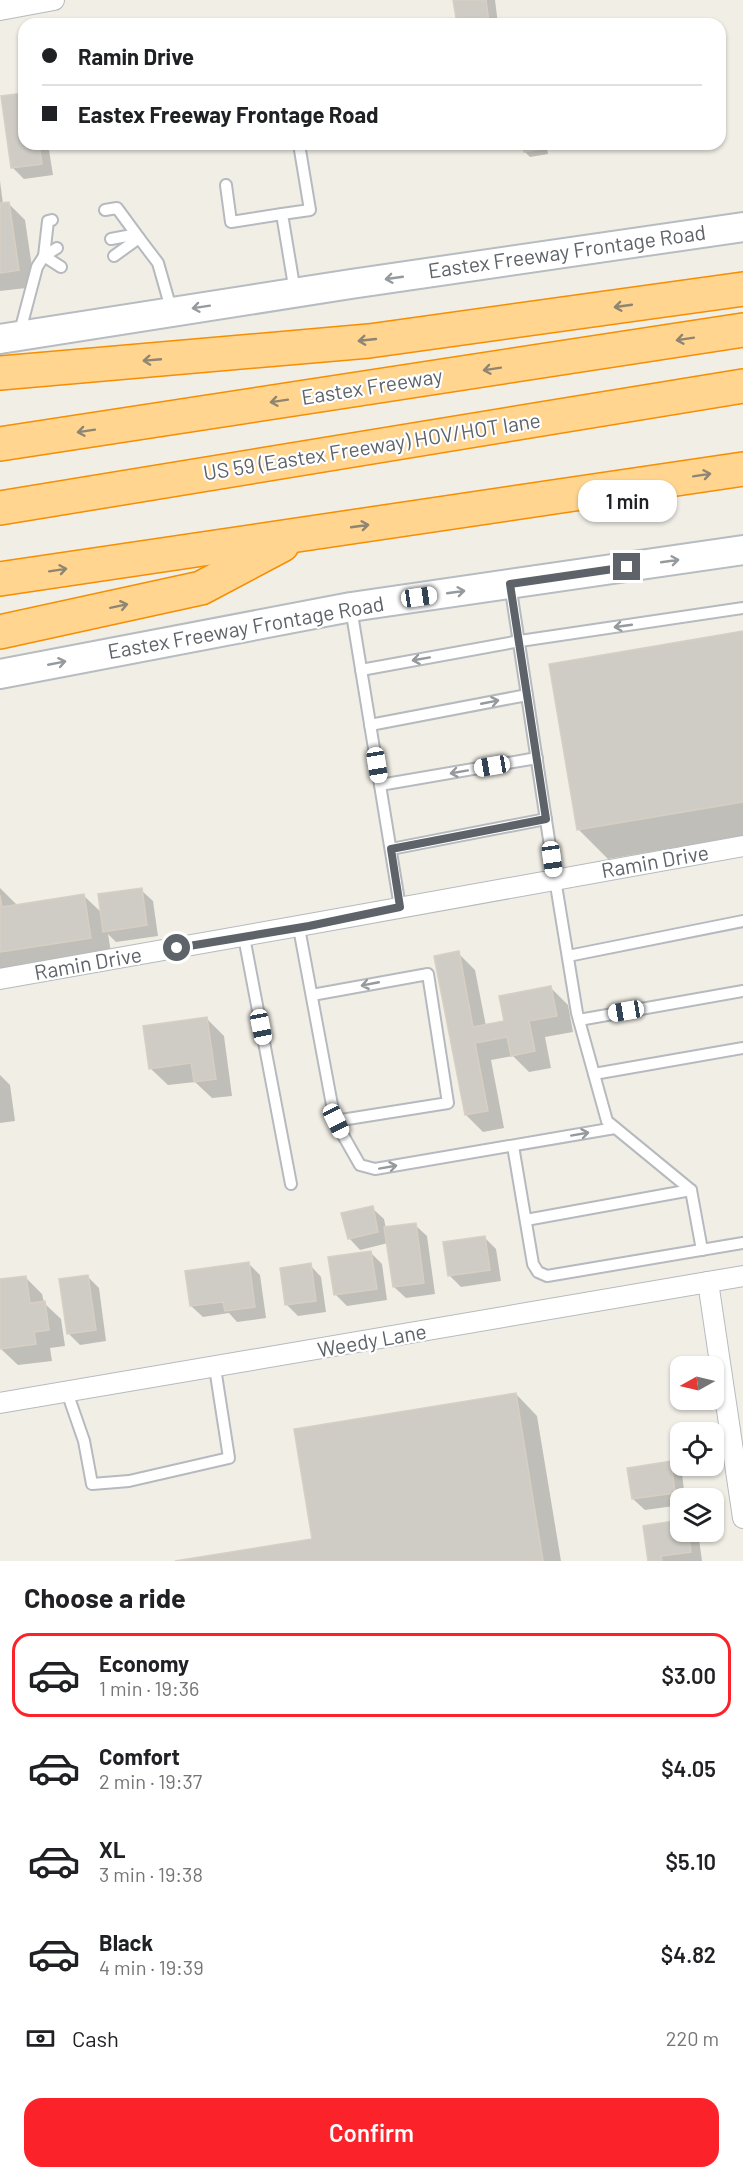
<!DOCTYPE html>
<meta charset="utf-8">
<style>
body{margin:0;font-family:Barlow,sans-serif;background:#f2f2f2;color:#202124;height:100vh;display:flex;flex-direction:column;font-size:22px;white-space:nowrap}
*{box-sizing:border-box;margin:0}
p{font-size:20px;color:#757577}
.icon{flex:none;width:33px;height:33px;fill:none;stroke:currentColor;stroke-width:2;stroke-linecap:round;stroke-linejoin:round}
.map{position:relative;height:1561px;overflow:hidden}
.sheet{display:flex;flex-direction:column;background:#fff;flex:1}
.sheet>*{flex:none}
.banner{position:absolute;left:18px;top:18px;width:708px;height:132px;border-radius:18px;box-shadow:0 2px 4px #0004;display:grid;align-content:center;height:132px;padding:0 24px;background:#fff}
.needle{width:39px;rotate:262deg}
.fabs{position:absolute;left:670px;top:1356px;display:grid;gap:12px}
.fabs a{display:grid;place-items:center;width:54px;height:54px;border-radius:12px;background:#fff;box-shadow:0 2px 4px #0004;font-size:30px}
.end{position:absolute;width:27px;height:27px;margin:-14px;border:8px solid #5d6368;background:#fff;box-shadow:0 0 0 3px #fff}
.from{border-radius:50%}
.bubble{position:absolute;height:42px;border-radius:18px;background:#fff;box-shadow:0 2px 4px #0004;font-size:20px;font-weight:600;line-height:42px;text-align:center}
.car{position:absolute;width:18px;height:36px;margin:-18px -9px;border-radius:8px;box-shadow:0 0 4px 2px #0007;background:linear-gradient(#fff 24%,#345 0 40%,#fff 0 76%,#345 0 86%,#fff 0)}
.banner b{display:flex;align-items:center;gap:21px;height:57px;font-size:22px}
.banner b+b{border-top:2px solid #e0e0e0}
.banner i{width:15px;height:15px;background:#202124}
ul{padding:0;list-style:none}
li{display:flex;align-items:center;gap:18px;height:84px;margin:0 12px 9px;padding:0 12px;border:3px solid transparent;border-radius:18px}
li div{flex:1}
li b{display:block;font-size:22px}
li em{font-style:normal;font-weight:600}
li.selected{border-color:#fc222a}
li>.icon{width:54px;height:54px;stroke-width:1.5}
h2{padding:0 24px;font-size:27px;line-height:72px}
.pay{display:flex;align-items:center;gap:15px;height:66px;padding:0 24px;font-size:22px}
.pay p{margin-inline-start:auto}
.action{display:flex;gap:12px;margin-top:auto;padding:12px 24px}
.action a{flex:1;height:69px;border-radius:18px;background:#fc222a;color:#fff;font-size:24px;font-weight:600;line-height:69px;text-align:center}
.map>svg:first-child{display:block}
.shadow{fill:#0003}
.building{fill:#cfcbc5;stroke:#d7cfc3;stroke-width:1.5}
.lines{fill:none;stroke-linecap:round;stroke-linejoin:round}
.lane-casing{stroke:#b6babe;stroke-width:14}
.street-casing{stroke:#b6babe;stroke-width:22}
.secondary-casing{stroke:#b7bcc1;stroke-width:32}
.highway-casing{stroke:#f78d00;stroke-width:36}
.lane{stroke:#fff;stroke-width:10}
.street{stroke:#fff;stroke-width:20}
.secondary{stroke:#fff;stroke-width:28}
.highway{stroke:#ffd58f;stroke-width:33}
.oneway{stroke:#969a9d}
.oneway2{stroke:#8e8574}
.route{stroke:#5d6368;stroke-width:8}
.labels{text-anchor:middle;stroke-width:4.5;stroke-linejoin:round;paint-order:stroke}
.street-label{font-size:21px;fill:#5d6368;stroke:#fff}
</style>
<div class="map">
<svg width="743" height="1561" viewBox="0 0 743 1561">
<rect width="100%" height="100%" fill="#f1eee6"/>
<g class="shadow">
<path d="M455,0H495L498,24H458Z"/>
<path d="M24,94V144H48L53,175L24,179L13,168Z"/>
<path d="M524,144H546L548,154L530,157L525,152Z"/>
<path d="M0,181L3,204H9L25,220L35,287L0,291Z"/>
<path d="M743,633V836L608,859L579,830Z"/>
<path d="M0,888L18,906L84,896L103,914L141,890L153,901L158,936L116,942L108,934L112,959L0,976Z"/>
<path d="M458,953L475,970L486,1026L506,1022L551,988L568,1005L573,1032L545,1037L551,1068L529,1072L513,1056L491,1060L504,1128L483,1132L466,1115Z"/>
<path d="M207,1019L224,1036L232,1096L212,1098L195,1082L168,1085L151,1069Z"/>
<path d="M0,1075L10,1085L15,1121L0,1123Z"/>
<path d="M372,1208L384,1219L386,1229L415,1225L427,1236L435,1294L406,1298L394,1287L388,1243L360,1250L349,1238Z"/>
<path d="M485,1238L496,1249L501,1281L461,1287L449,1275Z"/>
<path d="M371,1253L382,1264L387,1300L347,1306L335,1294Z"/>
<path d="M248,1263L260,1275L266,1318L237,1322L229,1313L203,1317L191,1306Z"/>
<path d="M310,1265L321,1277L326,1312L298,1316L286,1304Z"/>
<path d="M87,1276L99,1288L106,1341L80,1345L68,1333Z"/>
<path d="M25,1277L42,1294L44,1303L61,1319L65,1346L50,1348L52,1361L18,1365L1,1349L0,1281Z"/>
<path d="M516,1394L537,1416L561,1561H185L313,1540Z"/>
<path d="M670,1463L682,1474L685,1498H681V1505L645,1510L633,1499Z"/>
<path d="M681,1522V1532H698L702,1561H649Z"/>
</g>
<g class="building">
<path d="M453,0H486L489,23L457,24Z"/>
<path d="M24,93V144H39L42,164L11,168L1,96Z"/>
<path d="M522,144H542L543,149L524,152Z"/>
<path d="M9,202L19,270L0,273V203Z"/>
<path d="M743,631V802L577,830L549,664Z"/>
<path d="M142,888L147,925L103,932L98,894Z"/>
<path d="M84,894L91,938L0,952V895L2,907Z"/>
<path d="M459,951L473,1027L504,1021L499,996L551,986L557,1016L529,1021L535,1051L511,1056L507,1037L475,1043L488,1111L465,1115L434,956Z"/>
<path d="M207,1017L216,1079L194,1082L191,1063L149,1069L143,1026Z"/>
<path d="M373,1206L378,1232L348,1239L341,1213Z"/>
<path d="M416,1223L424,1283L393,1287L384,1227Z"/>
<path d="M485,1236L490,1270L448,1276L443,1242Z"/>
<path d="M371,1251L377,1289L334,1295L328,1257Z"/>
<path d="M249,1262L255,1307L225,1311L223,1302L190,1306L185,1271Z"/>
<path d="M311,1263L316,1301L285,1305L280,1268Z"/>
<path d="M88,1275L96,1330L67,1334L59,1279Z"/>
<path d="M26,1276L30,1303L45,1301L49,1330L34,1332L36,1344L0,1349V1279Z"/>
<path d="M516,1393L543,1561H175L312,1539L294,1429Z"/>
<path d="M671,1461L675,1493L632,1499L627,1468Z"/>
<path d="M681,1520V1532H688L691,1552L661,1556L662,1561H648L643,1526Z"/>
</g>
<g class="lines">
<g class="lane-casing">
<g id="lane">
<path d="M226,185L231,222L282,214"/>
<path d="M105,210L117,208L139,238L114,256"/>
<path d="M52,220L48,221L44,256L61,267"/>
<path d="M111,239L127,236L139,238L158,263L172,312"/>
<path d="M295,292L282,214L310,210L299,144"/>
<path d="M19,335L37,267L44,256L57,248"/>
<path d="M510,584L555,879L577,1013L607,1121L691,1190L702,1250"/>
<path d="M351,608L400,907"/>
<path d="M361,670L520,641L743,608"/>
<path d="M370,725L527,695"/>
<path d="M380,785L537,758"/>
<path d="M391,849L546,819"/>
<path d="M299,928L335,1121L360,1165L375,1169L615,1128"/>
<path d="M244,937L291,1184"/>
<path d="M568,956L743,921"/>
<path d="M312,995L428,974L448,1103L335,1121"/>
<path d="M579,1020L743,991"/>
<path d="M594,1074L743,1048"/>
<path d="M513,1146L533,1264L538,1272L547,1276L743,1243"/>
<path d="M526,1220L691,1190"/>
<path d="M67,1392L84,1441L92,1484L129,1481L229,1458L215,1368"/>
</g>
</g>
<g class="street-casing">
<g id="street">
<path d="M0,10L54,0"/>
<path d="M0,979C248,936 495,890 743,846"/>
<path d="M708,1282L743,1518"/>
<path d="M0,1403L743,1276"/>
</g>
</g>
<g class="secondary-casing">
<g id="secondary">
<path d="M0,339L351,284L743,227"/>
<path d="M0,674L351,607L743,550"/>
</g>
</g>
<g class="highway-casing">
<g id="highway">
<path d="M0,373L369,341L743,289"/>
<path d="M0,444L743,330"/>
<path d="M0,508L743,386"/>
<path d="M0,579L743,469"/>
<path d="M0,632L201,588L282,545"/>
</g>
</g>
<use href="#lane" class="lane"/>
<use href="#street" class="street"/>
<use href="#secondary" class="secondary"/>
<use href="#highway" class="highway"/>
</g>
<defs><path id="oneway-shaft" d="M-6 0H5M1.5-3L5.5 0L1.5 3" fill="none" stroke-width="1.6" stroke-linecap="round" stroke-linejoin="round" transform="scale(1.5)"/></defs>
<g class="oneway">
<use href="#oneway-shaft" transform="translate(394 278) rotate(172)"/>
<use href="#oneway-shaft" transform="translate(201 307) rotate(171)"/>
<use href="#oneway-shaft" transform="translate(670 561) rotate(-8)"/>
<use href="#oneway-shaft" transform="translate(456 592) rotate(-8)"/>
<use href="#oneway-shaft" transform="translate(623 626) rotate(172)"/>
<use href="#oneway-shaft" transform="translate(421 659) rotate(170)"/>
<use href="#oneway-shaft" transform="translate(57 663) rotate(-11)"/>
<use href="#oneway-shaft" transform="translate(490 702) rotate(-11)"/>
<use href="#oneway-shaft" transform="translate(459 772) rotate(170)"/>
<use href="#oneway-shaft" transform="translate(370 984) rotate(169)"/>
<use href="#oneway-shaft" transform="translate(580 1134) rotate(-10)"/>
<use href="#oneway-shaft" transform="translate(388 1167) rotate(-10)"/>
</g>
<g class="oneway2">
<use href="#oneway-shaft" transform="translate(623 306) rotate(172)"/>
<use href="#oneway-shaft" transform="translate(685 339) rotate(171)"/>
<use href="#oneway-shaft" transform="translate(367 340) rotate(174)"/>
<use href="#oneway-shaft" transform="translate(152 360) rotate(175)"/>
<use href="#oneway-shaft" transform="translate(492 369) rotate(171)"/>
<use href="#oneway-shaft" transform="translate(279 401) rotate(171)"/>
<use href="#oneway-shaft" transform="translate(86 431) rotate(171)"/>
<use href="#oneway-shaft" transform="translate(702 475) rotate(-9)"/>
<use href="#oneway-shaft" transform="translate(360 526) rotate(-8)"/>
<use href="#oneway-shaft" transform="translate(58 570) rotate(-9)"/>
<use href="#oneway-shaft" transform="translate(119 606) rotate(-12)"/>
</g>
<g class="lines">
<path class="route" d="M177,948L309,926L400,907L391,849L546,819L510,584L627,567"/>
</g>
<g class="labels">
<g class="street-label">
<text transform="translate(567 252) rotate(-8)" y="7">Eastex Freeway Frontage Road</text>
<text transform="translate(372 387) rotate(-9)" y="7">Eastex Freeway</text>
<text transform="translate(372 447) rotate(-9)" y="7">US 59 (Eastex Freeway) HOV/HOT lane</text>
<text transform="translate(246 628) rotate(-10)" y="7">Eastex Freeway Frontage Road</text>
<text transform="translate(655 862) rotate(-10)" y="7">Ramin Drive</text>
<text transform="translate(88 964) rotate(-10)" y="7">Ramin Drive</text>
<text transform="translate(372 1341) rotate(-10)" y="7">Weedy Lane</text>
</g>
</g>
</svg>
<div class="fabs">
<a><svg class="needle" viewBox="-14 -14 28 28"><path d="M0-13l5 13h-10z" fill="#e53935"/><path d="M0 13l5-13h-10z" fill="#757577"/></svg></a>
<a><svg class="icon" aria-label="locate" viewBox="0 0 24 24"><circle cx="12" cy="12" r="6"/><path d="M12 2v4M12 18v4M2 12h4M18 12h4"/></svg></a>
<a><svg class="icon" aria-label="layers" viewBox="0 0 24 24"><path d="M12 4l9 5-9 5-9-5zM3 14l9 5 9-5"/></svg></a>
</div>
<i class="end from" style="left:177px;top:948px"></i>
<i class="end" style="left:627px;top:567px"></i>
<div class="bubble" style="left:578px;top:480px;width:99px">1 min</div>
<i class="car" style="left:419px;top:597px;rotate:82deg"></i>
<i class="car" style="left:377px;top:765px;rotate:171deg"></i>
<i class="car" style="left:492px;top:766px;rotate:260deg"></i>
<i class="car" style="left:552px;top:859px;rotate:172deg"></i>
<i class="car" style="left:626px;top:1011px;rotate:260deg"></i>
<i class="car" style="left:261px;top:1027px;rotate:169deg"></i>
<i class="car" style="left:336px;top:1121px;rotate:154deg"></i>
<div class="banner">
<b><i class="from"></i>Ramin Drive</b>
<b><i></i>Eastex Freeway Frontage Road</b>
</div>
</div>
<section class="sheet">
<h2>Choose a ride</h2>
<ul>
<li class="selected"><svg class="icon" aria-label="car" viewBox="0 0 24 24"><path d="M5 17H2v-5l4-1 3-4h7l3 4 3 1v5h-3M9 17h6M6 11h13"/><circle cx="7" cy="17" r="2"/><circle cx="17" cy="17" r="2"/></svg><div><b>Economy</b><p>1 min · 19:36</p></div><em>$3.00</em></li>
<li><svg class="icon" aria-label="car" viewBox="0 0 24 24"><path d="M5 17H2v-5l4-1 3-4h7l3 4 3 1v5h-3M9 17h6M6 11h13"/><circle cx="7" cy="17" r="2"/><circle cx="17" cy="17" r="2"/></svg><div><b>Comfort</b><p>2 min · 19:37</p></div><em>$4.05</em></li>
<li><svg class="icon" aria-label="car" viewBox="0 0 24 24"><path d="M5 17H2v-5l4-1 3-4h7l3 4 3 1v5h-3M9 17h6M6 11h13"/><circle cx="7" cy="17" r="2"/><circle cx="17" cy="17" r="2"/></svg><div><b>XL</b><p>3 min · 19:38</p></div><em>$5.10</em></li>
<li><svg class="icon" aria-label="car" viewBox="0 0 24 24"><path d="M5 17H2v-5l4-1 3-4h7l3 4 3 1v5h-3M9 17h6M6 11h13"/><circle cx="7" cy="17" r="2"/><circle cx="17" cy="17" r="2"/></svg><div><b>Black</b><p>4 min · 19:39</p></div><em>$4.82</em></li>
</ul>
<div class="pay"><svg class="icon" aria-label="cash" viewBox="0 0 24 24"><path d="M3 7h18v10H3z"/><circle cx="12" cy="12" r="2"/></svg>Cash<p>220 m</p></div>
<div class="action"><a>Confirm</a></div>
</section>
